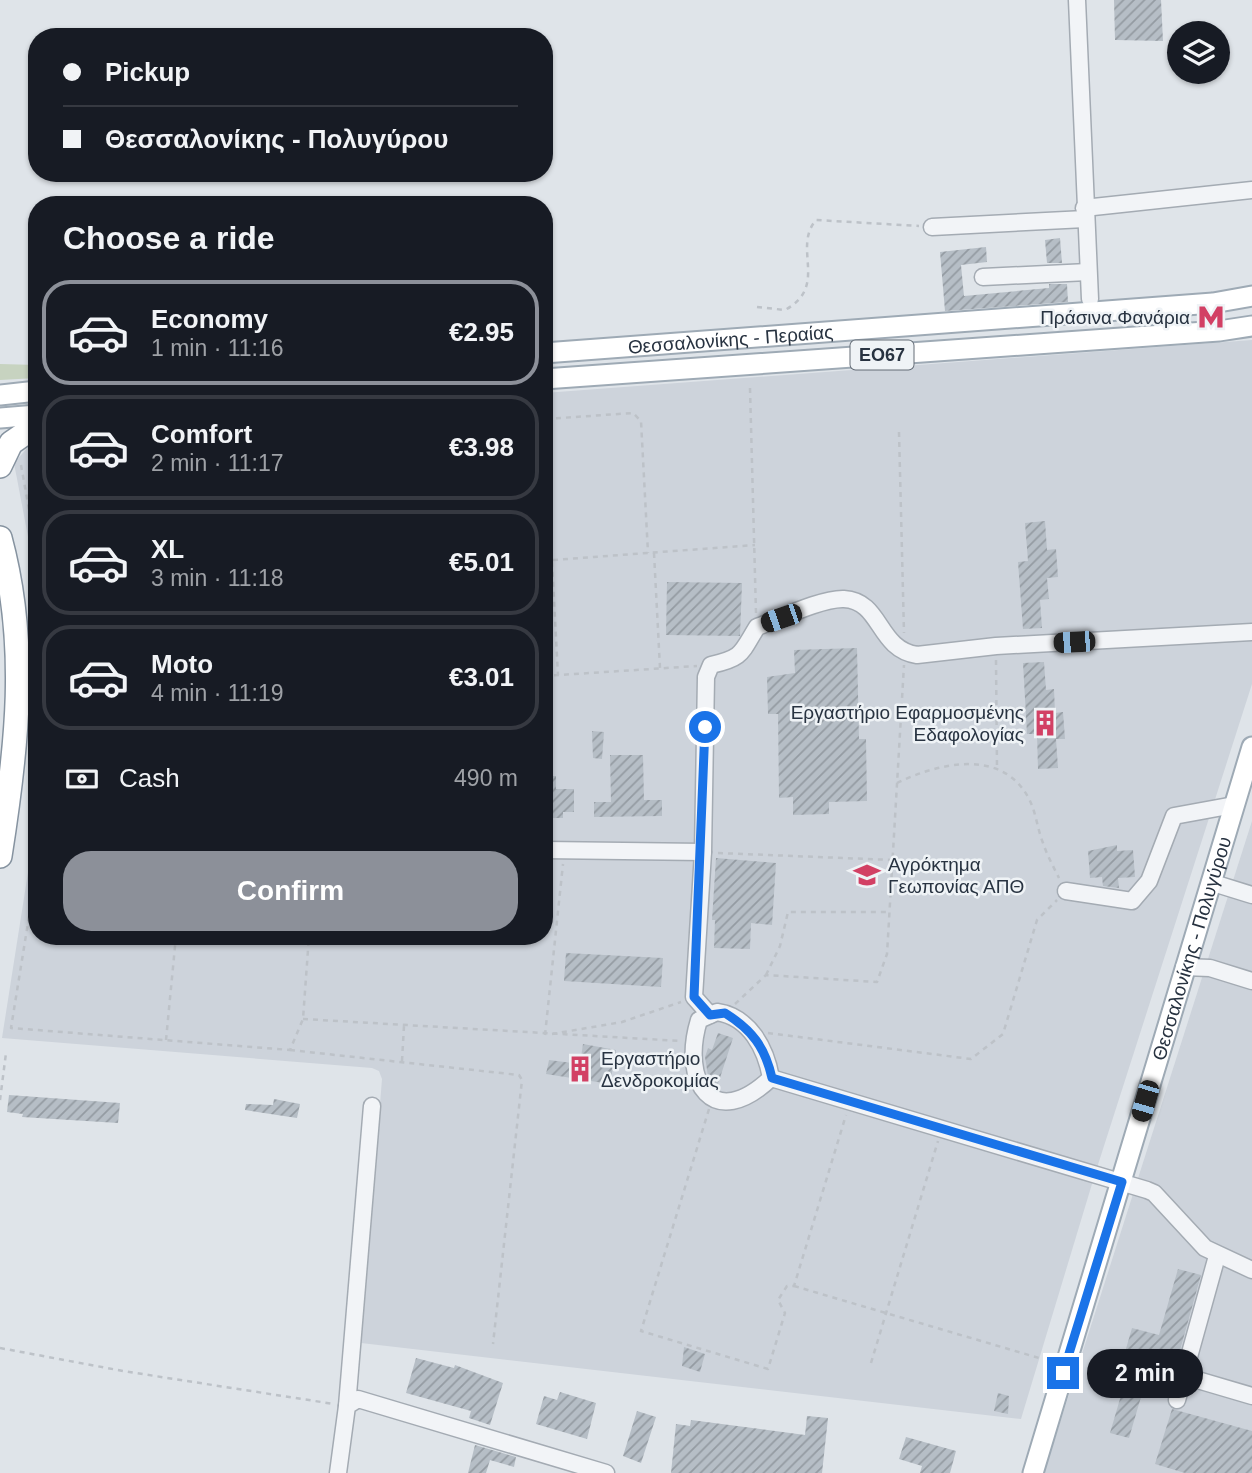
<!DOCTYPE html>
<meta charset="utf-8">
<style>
body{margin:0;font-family:Helvetica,sans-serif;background:#20242c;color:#f1f3f6;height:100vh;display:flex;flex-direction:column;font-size:26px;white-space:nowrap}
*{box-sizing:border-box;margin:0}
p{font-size:23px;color:#9ea1a6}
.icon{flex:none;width:38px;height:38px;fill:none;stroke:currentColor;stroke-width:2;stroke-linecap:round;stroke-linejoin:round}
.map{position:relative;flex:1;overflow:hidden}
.side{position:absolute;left:28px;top:196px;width:525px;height:749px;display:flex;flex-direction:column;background:#171b24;border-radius:28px;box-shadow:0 2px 5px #0004}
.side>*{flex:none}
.hud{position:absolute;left:28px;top:28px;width:525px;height:154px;border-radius:28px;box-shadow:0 2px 5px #0004;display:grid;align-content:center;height:154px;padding:0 35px;background:#171b24}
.fabs{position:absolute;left:1167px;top:21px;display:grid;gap:14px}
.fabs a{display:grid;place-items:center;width:63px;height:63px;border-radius:50%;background:#171b24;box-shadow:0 2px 5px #0004;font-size:35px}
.end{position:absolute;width:32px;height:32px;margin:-16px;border:9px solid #1a73e8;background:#fff;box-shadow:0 0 0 4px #fff}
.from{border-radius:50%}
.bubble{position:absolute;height:49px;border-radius:24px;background:#171b24;box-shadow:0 2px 5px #0004;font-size:23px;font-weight:700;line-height:49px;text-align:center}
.car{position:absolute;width:21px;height:42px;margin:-21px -10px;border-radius:9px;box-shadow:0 0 5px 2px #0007;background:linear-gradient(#222 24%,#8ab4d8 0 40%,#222 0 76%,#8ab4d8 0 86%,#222 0)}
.hud b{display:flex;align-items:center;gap:24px;height:66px;font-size:26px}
.hud b+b{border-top:2px solid #363941}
.hud i{width:18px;height:18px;background:#f1f3f6}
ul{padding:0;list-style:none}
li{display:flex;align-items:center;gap:21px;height:105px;margin:0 14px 10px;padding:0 21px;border:4px solid #363941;border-radius:28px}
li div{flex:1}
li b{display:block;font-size:26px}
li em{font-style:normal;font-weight:700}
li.on{border-color:#8c9099}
li>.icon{width:63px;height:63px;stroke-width:1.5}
h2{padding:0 35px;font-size:32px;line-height:84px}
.pay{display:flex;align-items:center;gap:18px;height:77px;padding:0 35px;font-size:26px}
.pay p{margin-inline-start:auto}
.primary-button{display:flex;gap:14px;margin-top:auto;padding:14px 35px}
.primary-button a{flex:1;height:80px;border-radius:28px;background:#8c9099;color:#fff;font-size:28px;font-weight:700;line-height:80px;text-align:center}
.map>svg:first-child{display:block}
.built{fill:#cdd3db}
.green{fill:#c7d3c0}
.building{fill:url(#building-hatch)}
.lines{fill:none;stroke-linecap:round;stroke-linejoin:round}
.minor-casing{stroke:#a4abb3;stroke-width:19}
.major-casing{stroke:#9eaab5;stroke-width:23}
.highway-casing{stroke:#8693a0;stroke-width:26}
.path{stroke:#bdc2c8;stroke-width:2.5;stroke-dasharray:5 5;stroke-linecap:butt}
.minor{stroke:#f2f4f7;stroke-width:16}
.major{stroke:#fff;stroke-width:19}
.highway{stroke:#fff;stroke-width:23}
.route{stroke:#1a73e8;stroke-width:9}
.labels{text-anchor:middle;stroke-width:5;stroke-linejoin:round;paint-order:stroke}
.shield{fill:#eff3f6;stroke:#646d77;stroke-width:2}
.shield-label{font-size:18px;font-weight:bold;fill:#283341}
.poi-label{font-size:19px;fill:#283341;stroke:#eff3f6;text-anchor:end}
.street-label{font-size:19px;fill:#283341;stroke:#eff3f6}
</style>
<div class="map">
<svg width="1252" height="1473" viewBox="0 0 1252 1473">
<defs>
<pattern id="building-hatch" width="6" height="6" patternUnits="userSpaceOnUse" patternTransform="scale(1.75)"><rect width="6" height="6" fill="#b6bec6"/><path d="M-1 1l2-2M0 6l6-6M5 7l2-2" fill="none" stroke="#949ba2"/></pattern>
</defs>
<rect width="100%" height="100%" fill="#dfe4e9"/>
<g class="built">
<path d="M1252,340V684L1095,1174L1021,1419L361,1343L382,1079L379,1071L372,1068L2,1038L37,815V936H544V393Z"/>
<path d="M37,437V584L14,463Z"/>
<path d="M1252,821V1473H1044Z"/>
</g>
<path class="green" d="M0,364L37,365V378L0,380Z"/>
<g class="building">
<path d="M1114,0H1161L1163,41L1115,40Z"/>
<path d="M1060,238L1062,263H1047L1045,240Z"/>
<path d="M986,247L987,262L961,265L964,296L1049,288V284H1067L1068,302L945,311L940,252Z"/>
<path d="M1045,521L1047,550L1056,549L1058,577L1047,578L1049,599L1040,600L1042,628L1023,629L1018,562L1028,561L1025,523Z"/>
<path d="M667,582L742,583L740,636L666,635Z"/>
<path d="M857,648L859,739H866L867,801L829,802V814L793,815V797L779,798L778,714H768L767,677L795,673L794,650Z"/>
<path d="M1044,662L1046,690L1054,689L1055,713L1063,712L1065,739H1056L1058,768L1038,769L1037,734H1027L1023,663Z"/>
<path d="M592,731L604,732L602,759L593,758Z"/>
<path d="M610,755H643L644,800H662V816L594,817V802H611Z"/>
<path d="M544,776H556V789H574V812H563V818H544Z"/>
<path d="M1117,845V851L1133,850L1135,877L1118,878L1119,888L1103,886L1102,877L1090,878L1088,851Z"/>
<path d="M716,858L776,863L772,925L751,923L750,949L714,948L715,920H712Z"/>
<path d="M566,953L663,958L661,987L564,981Z"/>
<path d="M718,1033L733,1038L717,1087L708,1076L705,1057L708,1048L712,1050Z"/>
<path d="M583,1044L616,1050L610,1084L546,1074L549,1060L580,1064Z"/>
<path d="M9,1095L120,1103L118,1123L22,1117L23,1114L7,1112Z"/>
<path d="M274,1099L300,1104L297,1118L245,1110L246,1104L273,1105Z"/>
<path d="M1178,1269L1201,1275L1172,1379L1149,1372L1150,1366L1123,1359L1132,1328L1159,1335Z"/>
<path d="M684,1347L705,1354L700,1372L682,1366Z"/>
<path d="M416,1358L454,1368L455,1365L503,1383L490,1425L469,1418L471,1411L406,1393Z"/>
<path d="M560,1392L596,1403L587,1439L536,1424L544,1396L557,1400Z"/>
<path d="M1122,1392L1141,1397L1129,1438L1110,1433Z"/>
<path d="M998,1393L1009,1396L1008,1414L994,1411Z"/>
<path d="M1172,1409L1252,1431V1473H1185L1155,1464Z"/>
<path d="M637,1411L656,1417L641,1463L623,1456Z"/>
<path d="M807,1416L828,1418L822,1473H671L676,1424L690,1426L691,1420L805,1435Z"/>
<path d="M906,1437L956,1451L950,1473H920L922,1466L899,1459Z"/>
<path d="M475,1445L516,1457L514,1467L490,1460L486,1473H468Z"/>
</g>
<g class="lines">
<g class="minor-casing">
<g id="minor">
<path d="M1077,0L1090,299"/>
<path d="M1084,208L1252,190"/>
<path d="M932,227L1085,219"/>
<path d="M983,277L1088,272"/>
<path d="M544,850L703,852"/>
<path d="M1210,882L1252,895"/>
<path d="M1066,891L1132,901L1149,881L1174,816L1234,805"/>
<path d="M1184,967L1210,968L1252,981"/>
<path d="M717,1012C750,1017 766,1049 771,1078C713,1133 680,1082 699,1020Z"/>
<path d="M710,1015L694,997L703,852L706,677L711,665C743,658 741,653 757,627C779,619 822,598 844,599C882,601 877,649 917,655L996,646L1252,632"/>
<path d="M771,1078L1147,1190L1154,1193L1205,1248L1252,1270"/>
<path d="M1184,1376L1252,1396"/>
<path d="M1177,1400L1217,1256"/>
<path d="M347,1406L372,1106"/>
<path d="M338,1473L347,1406L358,1399L606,1473"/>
</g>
</g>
<g class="major-casing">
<g id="major">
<path id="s1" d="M544,353L1213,303L1252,296"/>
<path d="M544,379L1219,331L1252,326"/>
<path d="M0,395L37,391"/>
<path d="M0,418L37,415"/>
<path id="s2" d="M1033,1473L1252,747"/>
</g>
</g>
<g class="highway-casing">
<g id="highway">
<path d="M0,466L11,443L37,425"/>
<path d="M0,538C29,645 17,748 0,856"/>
</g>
</g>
<g class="path">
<path d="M757,307L785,310C829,286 792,248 816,220L919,226"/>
<path d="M750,388L756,613"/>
<path d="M544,412L558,675"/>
<path d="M546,419L633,413L641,421L648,553"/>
<path d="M899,432L904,633"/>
<path d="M21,465L37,554"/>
<path d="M654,553L660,668"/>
<path d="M553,560L755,545"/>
<path d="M996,660L997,769"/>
<path d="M544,676L697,666"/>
<path d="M897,783C938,763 1001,748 1028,797C1036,811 1037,828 1043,843C1047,855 1053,866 1059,878"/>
<path d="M718,853L893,860"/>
<path d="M37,867L11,1028L290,1050L303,1019L309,936"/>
<path d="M766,975L780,946L788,912H890"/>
<path d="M735,1004L766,975L877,982L887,954L904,665"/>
<path d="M303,1019L681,1041"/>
<path d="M768,1033L971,1059L1003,1034L1037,920L1057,900"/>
<path d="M552,1034L622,1022L681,1002"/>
<path d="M545,1035L563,864"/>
<path d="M166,1040L176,936"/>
<path d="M290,1050L519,1075L522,1080L493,1344"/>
<path d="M402,1061L404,1026"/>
<path d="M0,1100L6,1053"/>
<path d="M709,1109L641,1331L768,1369L785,1313L778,1300L787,1286H794L846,1115"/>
<path d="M794,1286L1039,1358"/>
<path d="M0,1348L123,1371L334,1404"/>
<path d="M871,1363L938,1141"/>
</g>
<use href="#minor" class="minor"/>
<use href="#major" class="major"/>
<use href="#highway" class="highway"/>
</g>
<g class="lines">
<path class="route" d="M705,727L694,997L710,1015L725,1013C752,1030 765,1047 772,1078L1122,1182L1063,1373"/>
</g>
<defs>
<g id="metro-bare" transform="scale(2.1)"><path d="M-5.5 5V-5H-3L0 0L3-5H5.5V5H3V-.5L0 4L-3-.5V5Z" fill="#d24064" stroke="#eff3f6" stroke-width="2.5" paint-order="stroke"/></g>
<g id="building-bare" transform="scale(2.1)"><path d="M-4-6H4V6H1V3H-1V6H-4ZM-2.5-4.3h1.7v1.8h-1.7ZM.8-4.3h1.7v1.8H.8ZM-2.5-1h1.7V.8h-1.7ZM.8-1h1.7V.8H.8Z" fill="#d24064" stroke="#eff3f6" stroke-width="2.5" paint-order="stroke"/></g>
<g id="university-bare" transform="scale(2.1)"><path d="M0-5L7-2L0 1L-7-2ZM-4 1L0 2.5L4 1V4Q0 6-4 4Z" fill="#d24064" stroke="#eff3f6" stroke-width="2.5" paint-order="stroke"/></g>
</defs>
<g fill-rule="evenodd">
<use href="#metro-bare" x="1211" y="317"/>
<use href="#building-bare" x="1045" y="723"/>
<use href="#university-bare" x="867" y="875"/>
<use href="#building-bare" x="580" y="1069"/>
</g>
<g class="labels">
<rect class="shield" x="850.5" y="340.5" width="63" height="29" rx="5"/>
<g class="shield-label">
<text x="882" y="361">ΕΟ67</text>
</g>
<g class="poi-label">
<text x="1190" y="324">Πράσινα Φανάρια</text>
<text x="1024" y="719">Εργαστήριο Εφαρμοσμένης<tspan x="1024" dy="22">Εδαφολογίας</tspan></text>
<text x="888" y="871" text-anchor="start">Αγρόκτημα<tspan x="888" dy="22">Γεωπονίας ΑΠΘ</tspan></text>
<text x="601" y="1065" text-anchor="start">Εργαστήριο<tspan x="601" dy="22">Δενδροκομίας</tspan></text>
</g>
<g class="street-label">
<text dy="7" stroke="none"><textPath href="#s1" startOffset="187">Θεσσαλονίκης - Περαίας</textPath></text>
<text dy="7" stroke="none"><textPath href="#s2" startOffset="548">Θεσσαλονίκης - Πολυγύρου</textPath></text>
</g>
</g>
</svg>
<div class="fabs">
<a><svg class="icon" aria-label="layers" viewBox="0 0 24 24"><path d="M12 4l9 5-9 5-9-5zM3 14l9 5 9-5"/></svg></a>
</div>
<i class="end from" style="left:705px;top:727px"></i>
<i class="end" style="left:1063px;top:1373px"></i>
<div class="bubble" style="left:1087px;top:1349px;width:116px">2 min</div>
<i class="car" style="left:781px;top:618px;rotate:251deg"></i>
<i class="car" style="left:1074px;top:642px;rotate:267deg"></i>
<i class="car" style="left:1145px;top:1101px;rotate:196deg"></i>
<div class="hud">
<b><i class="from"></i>Pickup</b>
<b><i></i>Θεσσαλονίκης - Πολυγύρου</b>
</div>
<section class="side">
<h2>Choose a ride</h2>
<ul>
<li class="on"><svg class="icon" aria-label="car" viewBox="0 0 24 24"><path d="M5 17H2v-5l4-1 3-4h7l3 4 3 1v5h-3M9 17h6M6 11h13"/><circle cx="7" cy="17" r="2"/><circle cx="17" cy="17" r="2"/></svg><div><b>Economy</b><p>1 min · 11:16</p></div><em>€2.95</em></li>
<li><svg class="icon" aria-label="car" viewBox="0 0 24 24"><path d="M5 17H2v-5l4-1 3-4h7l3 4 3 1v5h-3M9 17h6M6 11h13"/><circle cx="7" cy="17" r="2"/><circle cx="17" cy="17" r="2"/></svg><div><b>Comfort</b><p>2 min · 11:17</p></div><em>€3.98</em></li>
<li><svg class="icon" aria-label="car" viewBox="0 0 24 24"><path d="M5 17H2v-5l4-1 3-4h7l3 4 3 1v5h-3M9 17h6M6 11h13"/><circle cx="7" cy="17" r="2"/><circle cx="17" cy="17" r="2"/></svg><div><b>XL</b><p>3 min · 11:18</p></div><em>€5.01</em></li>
<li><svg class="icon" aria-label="car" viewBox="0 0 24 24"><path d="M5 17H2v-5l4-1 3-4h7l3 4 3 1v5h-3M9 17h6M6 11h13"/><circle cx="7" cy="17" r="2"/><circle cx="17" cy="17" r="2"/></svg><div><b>Moto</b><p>4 min · 11:19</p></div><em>€3.01</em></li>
</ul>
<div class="pay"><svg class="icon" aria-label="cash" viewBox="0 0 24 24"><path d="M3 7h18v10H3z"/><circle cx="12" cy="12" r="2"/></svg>Cash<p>490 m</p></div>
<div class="primary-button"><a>Confirm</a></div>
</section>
</div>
